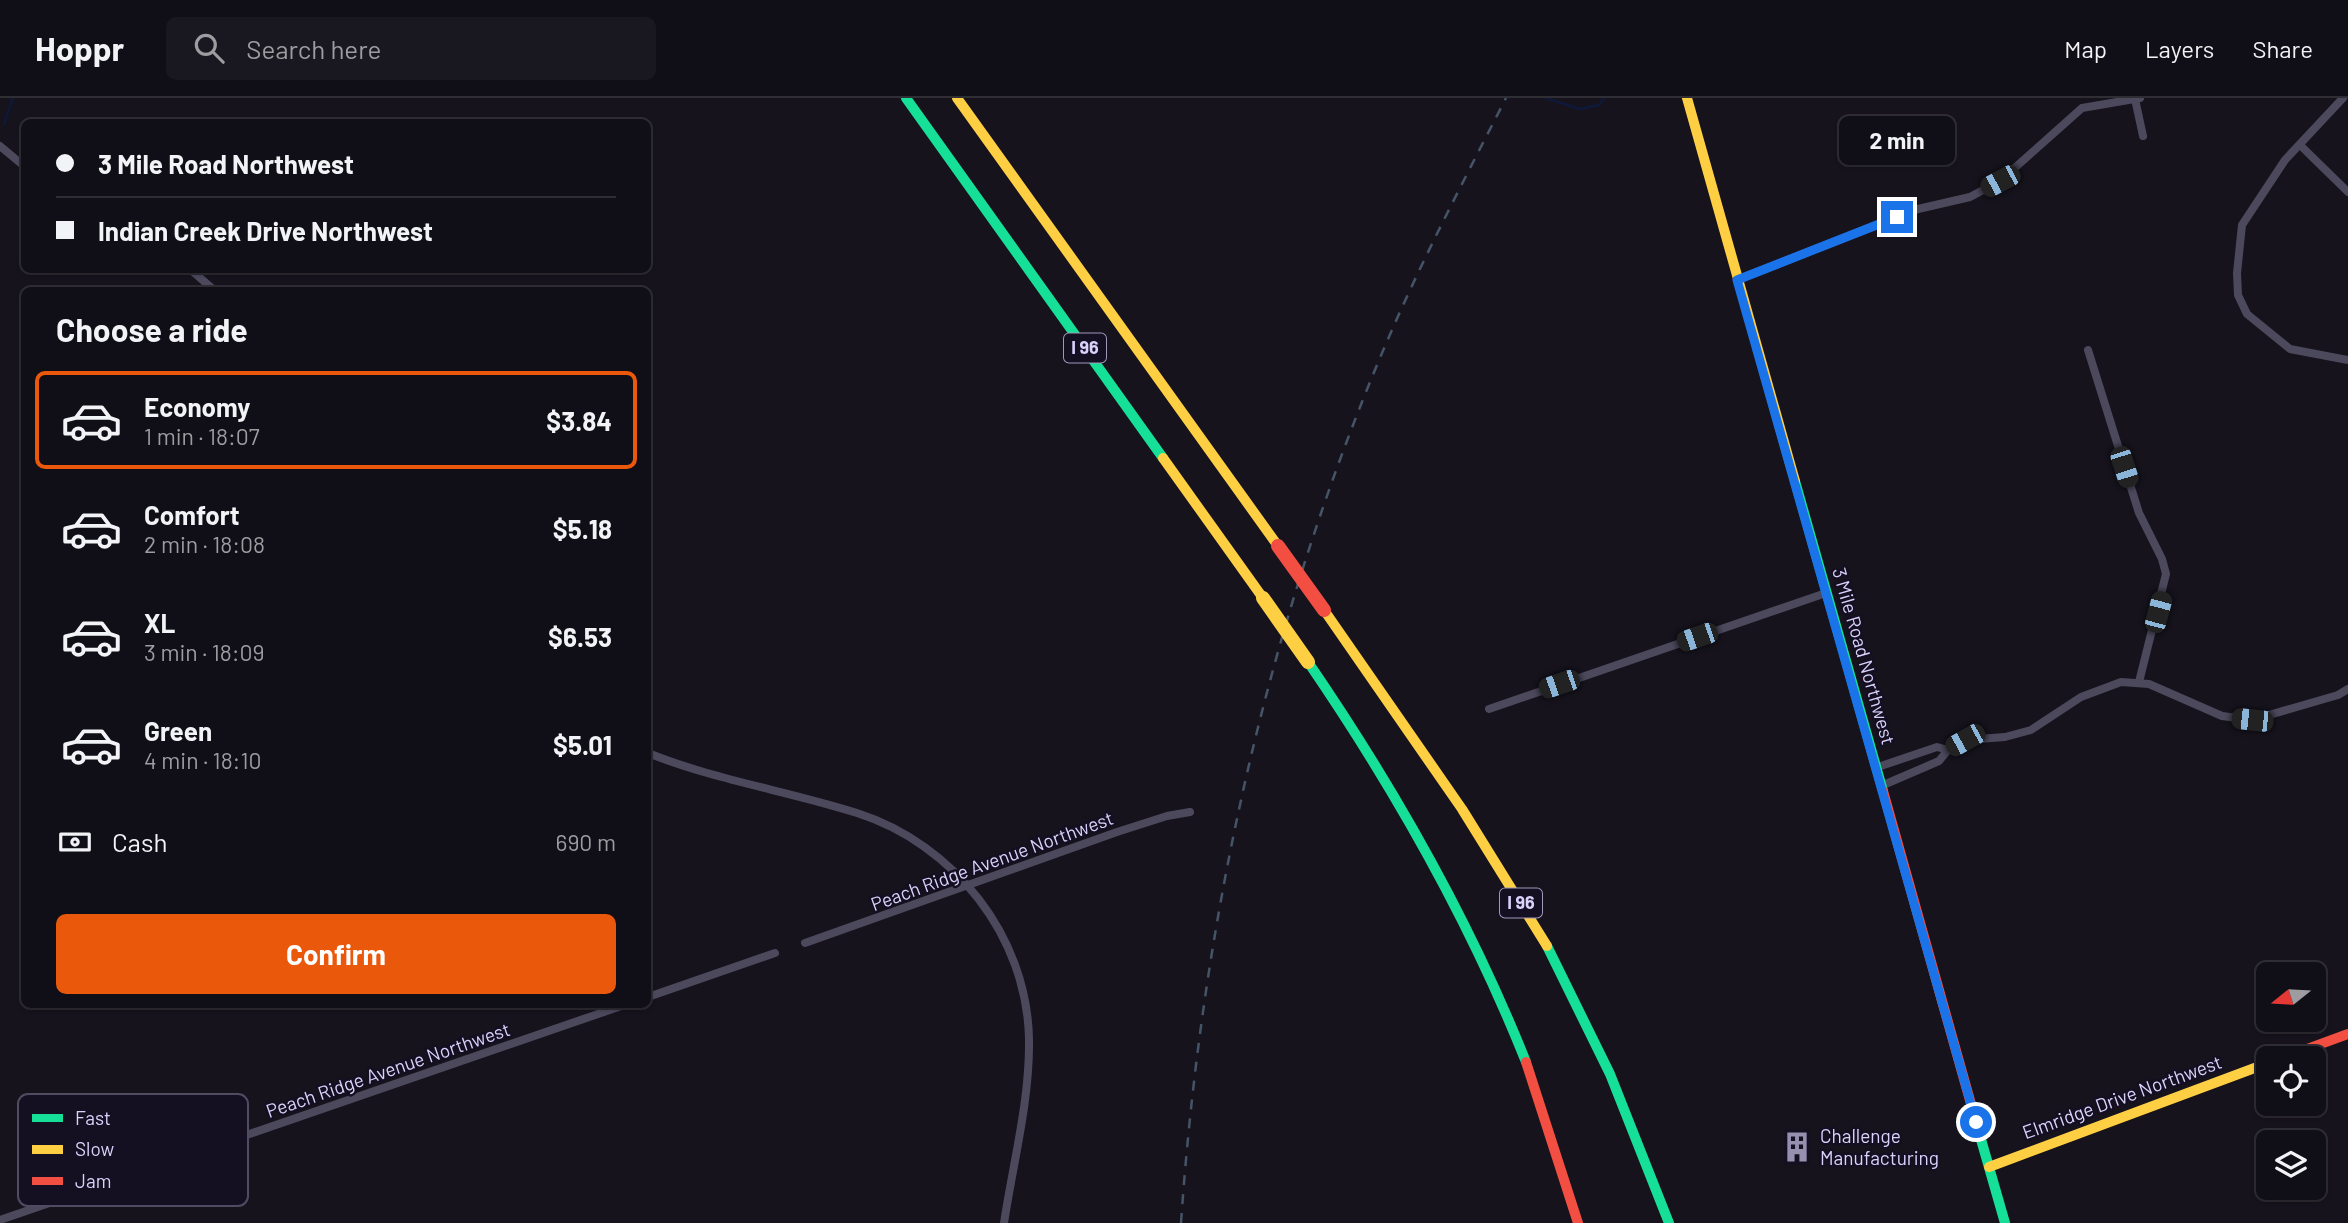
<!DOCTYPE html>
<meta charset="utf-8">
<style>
body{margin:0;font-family:Barlow,sans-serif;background:#19171f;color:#f1f3f6;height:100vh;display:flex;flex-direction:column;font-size:26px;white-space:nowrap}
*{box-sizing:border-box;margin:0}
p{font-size:23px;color:#9c9ca1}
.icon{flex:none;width:38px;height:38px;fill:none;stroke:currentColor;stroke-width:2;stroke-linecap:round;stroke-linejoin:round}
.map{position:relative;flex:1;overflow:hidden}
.panel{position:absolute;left:21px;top:189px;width:630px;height:721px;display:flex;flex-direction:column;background:#100e16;border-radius:10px;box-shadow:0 2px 5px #0004,0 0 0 2px #302e35}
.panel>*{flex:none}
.guide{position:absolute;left:21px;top:21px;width:630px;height:154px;border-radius:10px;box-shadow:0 2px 5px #0004,0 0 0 2px #302e35;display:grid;align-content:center;height:154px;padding:0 35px;background:#100e16}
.needle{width:46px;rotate:252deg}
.controls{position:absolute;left:2256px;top:864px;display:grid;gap:14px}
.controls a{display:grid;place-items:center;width:70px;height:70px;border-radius:10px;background:#100e16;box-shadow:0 2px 5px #0004,0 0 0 2px #302e35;font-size:35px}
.end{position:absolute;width:32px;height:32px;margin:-16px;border:9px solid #1a73e8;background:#fff;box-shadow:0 0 0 4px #fff}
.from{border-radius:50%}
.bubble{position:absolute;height:49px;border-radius:10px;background:#100e16;box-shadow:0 2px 5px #0004,0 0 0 2px #302e35;font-size:23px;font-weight:700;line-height:49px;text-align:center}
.car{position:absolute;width:21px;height:42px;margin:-21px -10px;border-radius:9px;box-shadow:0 0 5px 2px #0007;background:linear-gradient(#222 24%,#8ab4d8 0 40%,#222 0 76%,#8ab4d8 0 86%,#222 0)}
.guide b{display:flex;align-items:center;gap:24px;height:66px;font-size:26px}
.guide b+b{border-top:2px solid #302e35}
.guide i{width:18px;height:18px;background:#f1f3f6}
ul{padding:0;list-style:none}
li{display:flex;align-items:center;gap:21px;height:98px;margin:0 14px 10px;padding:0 21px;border:4px solid transparent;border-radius:10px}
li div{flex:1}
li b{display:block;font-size:26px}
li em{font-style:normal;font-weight:700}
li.on{border-color:#ea580c}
li>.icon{width:63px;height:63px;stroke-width:1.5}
h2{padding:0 35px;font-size:32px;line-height:84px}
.pay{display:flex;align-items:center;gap:18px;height:77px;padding:0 35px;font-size:26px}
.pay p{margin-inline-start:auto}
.primary-button{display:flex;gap:14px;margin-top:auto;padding:14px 35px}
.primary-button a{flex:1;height:80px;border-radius:10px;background:#ea580c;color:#fff;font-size:28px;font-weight:700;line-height:80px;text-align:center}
header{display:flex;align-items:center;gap:42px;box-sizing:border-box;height:98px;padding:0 35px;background:#100e16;border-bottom:2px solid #302e35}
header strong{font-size:33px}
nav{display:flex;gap:38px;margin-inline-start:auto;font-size:24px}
.search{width:490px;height:63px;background:#19171f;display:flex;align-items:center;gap:18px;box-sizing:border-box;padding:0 24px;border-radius:10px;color:#9c9ca1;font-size:26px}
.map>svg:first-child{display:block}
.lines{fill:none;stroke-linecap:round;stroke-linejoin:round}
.stream{stroke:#0e193a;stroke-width:2.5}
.street{stroke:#4c495d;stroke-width:8}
.fast{stroke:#16e098;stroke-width:10}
.slow{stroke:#ffcf43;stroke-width:10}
.jam{stroke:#f24e42;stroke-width:10}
.rail{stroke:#455466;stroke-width:2.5;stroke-dasharray:10 9;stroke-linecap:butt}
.slow-bridge{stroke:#ffcf43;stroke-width:14}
.jam-bridge{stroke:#f24e42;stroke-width:14}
.route{stroke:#1a73e8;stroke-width:9}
.labels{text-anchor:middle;stroke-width:5;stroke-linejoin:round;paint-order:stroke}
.shield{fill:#140f21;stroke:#9f98ba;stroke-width:2}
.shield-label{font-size:18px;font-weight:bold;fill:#dbd2fc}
.street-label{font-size:19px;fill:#dbd2fc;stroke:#140f21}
.poi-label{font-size:19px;fill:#dbd2fc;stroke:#140f21;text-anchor:start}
.key{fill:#140f21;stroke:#504a63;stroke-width:2}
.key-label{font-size:19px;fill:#dbd2fc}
</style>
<header>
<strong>Hoppr</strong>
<div class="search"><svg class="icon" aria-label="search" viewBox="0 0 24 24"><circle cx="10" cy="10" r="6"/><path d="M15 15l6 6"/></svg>Search here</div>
<nav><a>Map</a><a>Layers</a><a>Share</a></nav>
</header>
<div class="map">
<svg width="2348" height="1125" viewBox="0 0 2348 1125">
<rect width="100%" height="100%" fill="#16131d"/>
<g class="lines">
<g class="stream">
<path d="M1546,0L1580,11L1599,7L1604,0"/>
<path d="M4,26L13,0"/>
</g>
<g class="street">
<path d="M2343,0L2285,62L2242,127L2237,175L2238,197L2247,216L2290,251L2348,262"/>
<path d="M2135,1L2143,38"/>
<path d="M0,48L24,68"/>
<path d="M2301,48L2348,94"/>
<path d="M191,172L214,192"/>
<path d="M1737,182L1918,111L1970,99L2000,83L2082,10L2140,0"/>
<path d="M2088,252L2139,415L2162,461L2166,476L2139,584"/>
<path d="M1489,611L1826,495"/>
<path d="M648,655C715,682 788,693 857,715C954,746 1027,838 1029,941C1030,1002 1013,1065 1004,1125"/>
<path d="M1875,670L1937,649L1948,652"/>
<path d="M1881,688L1939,663L1948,652L1965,642L2005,639L2031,632L2081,599L2121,584L2149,586L2222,618L2252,622L2338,597L2348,591"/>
<path d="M805,845L1117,734L1167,718L1190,714"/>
<path d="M648,899L775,855"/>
<path d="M0,1122L627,906"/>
</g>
<g class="fast">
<path d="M906,0L1163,360"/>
<path d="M1795,383L1883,693"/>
<path d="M1308,564C1395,691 1469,821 1526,964"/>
<path d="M1547,848L1610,976L1669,1125"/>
<path d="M1980,1038L2005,1125"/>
</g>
<g class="slow">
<path d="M957,0L1278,448"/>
<path d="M1687,0L1795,383"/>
<path d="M1163,360L1263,500"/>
<path d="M1324,512L1462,711L1547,848"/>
<path d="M1989,1069L2268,965"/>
</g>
<g class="jam">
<path d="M1883,693L1980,1038"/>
<path d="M2280,961L2348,936"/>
<path d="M1526,964L1578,1125"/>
</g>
<path class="rail" d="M1181,1125C1201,832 1264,539 1377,267C1415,175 1461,88 1506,0"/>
<path class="slow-bridge" d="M1263,500L1308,564"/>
<path class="jam-bridge" d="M1278,448L1324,512"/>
</g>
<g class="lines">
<path class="route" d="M1897,119L1737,182L1976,1024"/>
</g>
<defs>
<g id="building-bare" transform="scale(2.415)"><path d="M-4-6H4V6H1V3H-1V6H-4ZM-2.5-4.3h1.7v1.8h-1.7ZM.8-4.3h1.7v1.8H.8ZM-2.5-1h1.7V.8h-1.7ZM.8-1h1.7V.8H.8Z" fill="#968fae" stroke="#140f21" stroke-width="2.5" paint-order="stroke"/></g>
</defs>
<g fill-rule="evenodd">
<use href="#building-bare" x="1797" y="1049"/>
</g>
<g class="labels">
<g class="shield">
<rect x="1064" y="235.5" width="42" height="29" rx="5"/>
<rect x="1500" y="790.5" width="42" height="29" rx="5"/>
</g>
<g class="shield-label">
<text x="1085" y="256">I 96</text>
<text x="1521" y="811">I 96</text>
</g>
<g class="street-label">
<text transform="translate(1864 558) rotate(74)" y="7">3 Mile Road Northwest</text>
<text transform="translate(992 763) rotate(-20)" y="7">Peach Ridge Avenue Northwest</text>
<text transform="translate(388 972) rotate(-19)" y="7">Peach Ridge Avenue Northwest</text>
<text transform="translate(2122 999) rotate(-20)" y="7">Elmridge Drive Northwest</text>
</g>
<g class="poi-label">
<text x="1820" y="1045">Challenge<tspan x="1820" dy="22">Manufacturing</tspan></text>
</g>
</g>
<rect x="18" y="996" width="230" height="112" rx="10" class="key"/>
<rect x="32" y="1016" width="31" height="8" fill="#16e098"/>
<rect x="32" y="1047" width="31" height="9" fill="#ffcf43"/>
<rect x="32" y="1079" width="31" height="8" fill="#f24e42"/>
<g class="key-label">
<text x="75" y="1027">Fast</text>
<text x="75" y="1058">Slow</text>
<text x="75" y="1090">Jam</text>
</g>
</svg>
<div class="controls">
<a><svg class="needle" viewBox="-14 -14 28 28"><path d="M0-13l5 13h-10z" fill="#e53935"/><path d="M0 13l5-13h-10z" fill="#9c9ca1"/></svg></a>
<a><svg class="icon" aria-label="locate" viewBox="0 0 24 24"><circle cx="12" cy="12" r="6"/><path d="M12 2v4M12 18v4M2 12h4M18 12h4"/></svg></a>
<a><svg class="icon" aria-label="layers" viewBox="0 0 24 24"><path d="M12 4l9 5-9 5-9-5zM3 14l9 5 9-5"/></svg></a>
</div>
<i class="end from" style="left:1976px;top:1024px"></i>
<i class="end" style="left:1897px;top:119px"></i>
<div class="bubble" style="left:1839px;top:18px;width:116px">2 min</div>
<i class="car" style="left:2000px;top:83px;rotate:242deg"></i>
<i class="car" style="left:2124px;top:369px;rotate:162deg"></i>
<i class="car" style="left:2158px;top:514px;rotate:15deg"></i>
<i class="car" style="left:1697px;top:539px;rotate:251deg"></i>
<i class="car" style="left:1559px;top:586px;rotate:251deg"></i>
<i class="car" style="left:2252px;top:622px;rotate:276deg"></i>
<i class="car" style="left:1965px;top:642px;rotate:241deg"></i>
<div class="guide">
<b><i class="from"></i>3 Mile Road Northwest</b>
<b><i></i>Indian Creek Drive Northwest</b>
</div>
<section class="panel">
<h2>Choose a ride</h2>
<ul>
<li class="on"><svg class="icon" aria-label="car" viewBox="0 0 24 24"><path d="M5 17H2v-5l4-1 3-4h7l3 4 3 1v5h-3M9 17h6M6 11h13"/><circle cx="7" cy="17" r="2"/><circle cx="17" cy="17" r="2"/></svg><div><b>Economy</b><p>1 min · 18:07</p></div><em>$3.84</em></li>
<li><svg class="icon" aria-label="car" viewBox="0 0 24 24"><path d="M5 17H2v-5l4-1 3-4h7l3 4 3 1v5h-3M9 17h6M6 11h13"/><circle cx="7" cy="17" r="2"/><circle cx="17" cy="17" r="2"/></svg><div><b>Comfort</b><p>2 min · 18:08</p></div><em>$5.18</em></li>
<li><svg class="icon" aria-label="car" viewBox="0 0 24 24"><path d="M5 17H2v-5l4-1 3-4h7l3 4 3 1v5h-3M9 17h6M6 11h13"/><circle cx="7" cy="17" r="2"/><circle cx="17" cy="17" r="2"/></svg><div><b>XL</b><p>3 min · 18:09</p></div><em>$6.53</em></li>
<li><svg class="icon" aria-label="car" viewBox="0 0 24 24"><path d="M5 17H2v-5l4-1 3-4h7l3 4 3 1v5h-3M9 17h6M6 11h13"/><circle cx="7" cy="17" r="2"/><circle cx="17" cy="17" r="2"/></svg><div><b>Green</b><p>4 min · 18:10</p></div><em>$5.01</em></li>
</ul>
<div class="pay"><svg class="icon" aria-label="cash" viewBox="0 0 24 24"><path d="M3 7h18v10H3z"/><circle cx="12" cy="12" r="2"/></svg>Cash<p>690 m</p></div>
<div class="primary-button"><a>Confirm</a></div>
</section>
</div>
